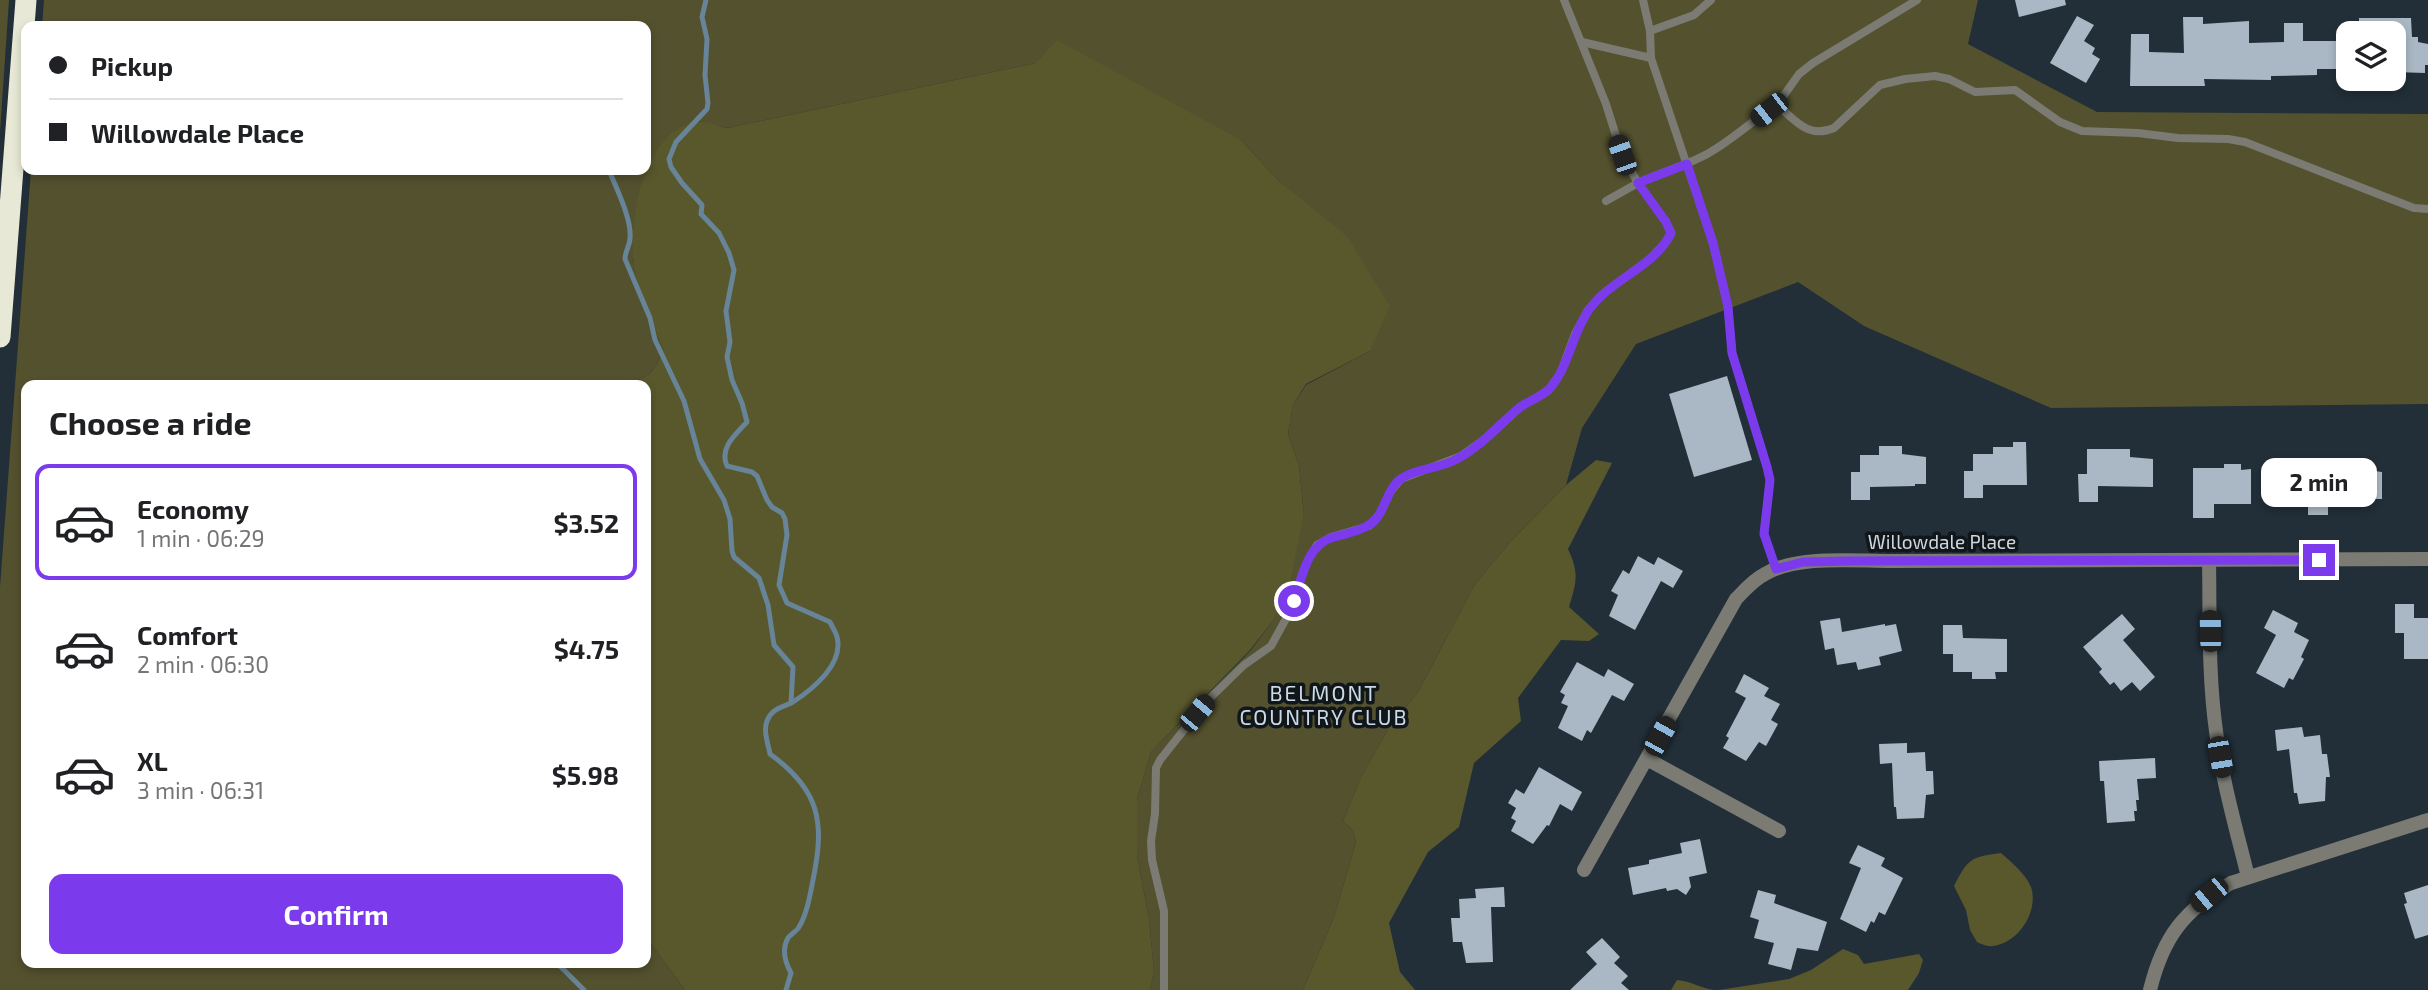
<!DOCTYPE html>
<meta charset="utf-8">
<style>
body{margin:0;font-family:"Exo 2",sans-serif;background:#f6f6f6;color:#202124;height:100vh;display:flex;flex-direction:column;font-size:26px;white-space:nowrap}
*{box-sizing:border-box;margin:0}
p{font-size:23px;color:#757577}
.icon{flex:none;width:38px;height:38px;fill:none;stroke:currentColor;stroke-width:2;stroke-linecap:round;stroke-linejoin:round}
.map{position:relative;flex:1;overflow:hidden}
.panel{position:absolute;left:21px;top:380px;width:630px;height:588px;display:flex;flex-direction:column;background:#fff;border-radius:14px;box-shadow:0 4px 10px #0003}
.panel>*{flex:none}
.hud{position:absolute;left:21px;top:21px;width:630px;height:154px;border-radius:14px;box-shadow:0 4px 10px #0003;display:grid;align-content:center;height:154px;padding:0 28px;background:#fff}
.tools{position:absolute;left:2336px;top:21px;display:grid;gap:14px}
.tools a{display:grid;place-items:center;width:70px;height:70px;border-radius:14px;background:#fff;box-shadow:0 4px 10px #0003;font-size:35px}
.end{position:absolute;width:32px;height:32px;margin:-16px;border:9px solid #7c3aed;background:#fff;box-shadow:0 0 0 4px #fff}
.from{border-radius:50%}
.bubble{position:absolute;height:49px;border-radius:14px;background:#fff;box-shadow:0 4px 10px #0003;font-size:23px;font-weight:700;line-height:49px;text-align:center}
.car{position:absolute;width:21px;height:42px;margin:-21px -10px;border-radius:9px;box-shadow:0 0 5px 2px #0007;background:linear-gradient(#222 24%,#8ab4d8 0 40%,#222 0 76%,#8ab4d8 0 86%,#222 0)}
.hud b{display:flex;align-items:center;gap:24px;height:66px;font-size:26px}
.hud b+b{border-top:2px solid #e0e0e0}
.hud i{width:18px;height:18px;background:#202124}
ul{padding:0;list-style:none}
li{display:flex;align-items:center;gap:21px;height:116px;margin:0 14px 10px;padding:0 14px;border:4px solid transparent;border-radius:14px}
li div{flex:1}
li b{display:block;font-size:26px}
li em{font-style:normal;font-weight:700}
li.current{border-color:#7c3aed}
li>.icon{width:63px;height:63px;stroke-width:1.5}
h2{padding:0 28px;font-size:32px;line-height:84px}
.button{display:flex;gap:14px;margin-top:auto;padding:14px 28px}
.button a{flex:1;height:80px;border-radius:14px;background:#7c3aed;color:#fff;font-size:28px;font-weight:700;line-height:80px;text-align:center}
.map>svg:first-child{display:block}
.green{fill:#53512e}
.forest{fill:#59572c}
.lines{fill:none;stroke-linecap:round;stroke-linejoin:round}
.stream{stroke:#678498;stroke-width:5}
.building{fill:#a9b8c4}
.service{stroke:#7b7b74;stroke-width:8}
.minor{stroke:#7b7b74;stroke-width:14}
.motorway{stroke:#e8e8d6;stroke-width:21}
.route{stroke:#7c3aed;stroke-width:9}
.labels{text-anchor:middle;stroke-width:7;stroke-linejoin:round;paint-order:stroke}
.street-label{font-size:19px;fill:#cfd7dd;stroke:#11161a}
.neighbourhood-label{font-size:21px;letter-spacing:2px;fill:#cbdbe6;stroke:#11161a}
</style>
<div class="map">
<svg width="2428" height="990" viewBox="0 0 2428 990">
<rect width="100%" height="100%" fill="#222f38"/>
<g class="green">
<path d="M0,0H9L0,132Z"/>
<path d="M44,0H1978L1968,44L2097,112L2428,114V404L2051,408L1864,326L1798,282L1636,344L1582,428L1566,485L1511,541L1475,584L1418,692L1387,731L1361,777L1343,821L1353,831L1356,842L1334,917L1303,990H1150L1154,971L1149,919L1137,855V799L1151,752L1251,650L1272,622L1304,515L1299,466L1288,434L1293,405L1306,385L1370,351L1280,182L1241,140L1036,63L727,128L698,121L633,260L649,314L663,349C653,377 648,378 619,385H26V962H646V937L685,990H0V587L31,170H646V26H42Z"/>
</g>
<g class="forest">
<path d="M1057,40L1241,140L1280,182L1347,236L1390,306L1370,351L1306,384L1293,405L1288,434L1299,466L1304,515L1288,592L1272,622L1250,650L1151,752L1137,799V855L1149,919L1154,971L1150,990H685L646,937V385H619C648,378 653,377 663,349C653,324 635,283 633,257C630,214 645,132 695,122C704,120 717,126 727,128L1036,63Z"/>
<path d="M1596,460L1612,463L1568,549C1579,573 1577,581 1569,607L1599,634L1589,641L1561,640L1518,698L1521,721L1474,763L1459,827L1428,852L1389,923L1400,972L1415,990H1303L1334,917L1356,842L1353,831L1343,821L1361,777L1387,731L1418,692L1475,584L1511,541L1566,485Z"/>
<path d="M2001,853C2011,862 2026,874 2031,887C2039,911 2019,943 1993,946C1988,947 1981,944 1977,942L1970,930L1966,910L1954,886C1968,859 1970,857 2001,853Z"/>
<path d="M1843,949L1858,955L1864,964L1919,954L1923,960L1919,973L1908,990H1719L1789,979L1811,970Z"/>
<path d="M1677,980C1691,981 1700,988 1714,990H1671Z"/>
</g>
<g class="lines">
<g class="stream">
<path d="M706,0L702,17L707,39L705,75L708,103L707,109L676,142L669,159L671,167L682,183L702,205L701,214L719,233L729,253L734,270L726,311L730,342L727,357L732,380L742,403L747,422C735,435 719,448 727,466L752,472L757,476L767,500L772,507L782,513L785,519L787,535L779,585L787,603L830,622C832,627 836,632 837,637C844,664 813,689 793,702C782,708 772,708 767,721C763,731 768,743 770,754C820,790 825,822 813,880C810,895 807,914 799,927C797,931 791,934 788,938C781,950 785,962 791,973L786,990"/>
<path d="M609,170C616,188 632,219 630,238C630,246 625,251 625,259L650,318L655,340L684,401L700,459L724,500L730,519L732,551L734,557L759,578L768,605L774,645L793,667L791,703"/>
<path d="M550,962L561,967L584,990"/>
</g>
</g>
<g class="building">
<path d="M2015,0H2065L2066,5L2019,17Z"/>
<path d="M2077,16L2094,25L2084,41L2095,48L2092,54L2100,59L2086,83L2050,63Z"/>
<path d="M2183,17H2203V24L2249,21V43L2284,42V23H2303V41H2348V69H2317V75L2271,76V80L2204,79L2205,86H2130L2131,34H2149V52L2184,53Z"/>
<path d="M2359,18H2411L2412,37H2418V42L2428,44V65H2425V73L2394,72V33H2359Z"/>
<path d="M1727,376L1752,460L1694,477L1669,394Z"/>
<path d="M2013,442H2026L2027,485H1983V498H1964V471H1973V454H1993V447H2013Z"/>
<path d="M1879,446H1902V454L1926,457V484H1915V486L1870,487V500H1851V472H1860V455H1879Z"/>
<path d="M2087,449H2130V457L2153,459V487L2098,486V502H2079L2078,474H2087Z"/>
<path d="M2318,462H2359V469L2382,472V499H2372V503H2328V515H2308V487H2318Z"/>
<path d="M2224,464H2241V470L2251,469V504H2214V518H2193V468H2224Z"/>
<path d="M1638,556L1654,565L1658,557L1683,571L1673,588L1661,581L1635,630L1609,616L1618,595L1611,591L1623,570L1629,574Z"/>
<path d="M2395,604H2414V618H2428V659H2404V633H2395Z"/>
<path d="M2273,610L2298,623L2294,632L2309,640L2301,657L2304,659L2293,680L2289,678L2284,688L2256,673L2276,635L2264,628Z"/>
<path d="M2122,614L2135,629L2123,640L2155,677L2140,691L2132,682L2121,691L2114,682L2110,685L2099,672L2102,669L2083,647Z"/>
<path d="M1840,618L1842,632L1885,624V626L1896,624L1902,651L1879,657L1881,665L1858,670L1856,662L1837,665L1834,648L1825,650L1820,621Z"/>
<path d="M1943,625H1962L1963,638L2007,639V672H1995L1996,679H1972V672H1953V654H1943Z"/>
<path d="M1577,662L1604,677L1608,669L1634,684L1624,701L1612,695L1591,733L1587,730L1582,741L1558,728L1568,706L1561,703L1565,695L1560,692Z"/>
<path d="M1744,674L1769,688L1764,696L1780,704L1771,720L1778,724L1766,746L1759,742L1746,761L1723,748L1729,738L1726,736L1746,698L1735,692Z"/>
<path d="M2302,727L2304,737L2320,735L2322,754H2327L2330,777H2326L2325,801L2299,804L2297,793H2294L2289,749L2277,751L2275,730Z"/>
<path d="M1907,743V753L1925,752L1926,771H1933L1934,794L1926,795L1924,818L1897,819L1896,807H1894L1892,763L1880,764L1879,744Z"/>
<path d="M2155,758L2156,778L2137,779L2139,800H2136L2137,811H2134L2135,821L2107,823L2104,781H2100L2099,761Z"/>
<path d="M1539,767L1582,792L1572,811L1560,804L1549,826L1547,825L1533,844L1511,831L1516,821L1511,818L1516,808L1508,803L1516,789L1524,794Z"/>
<path d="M1700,839L1707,873L1689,877L1691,887L1686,895L1677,889L1667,891L1666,888L1633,895L1628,868L1649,864V860L1682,853L1680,843Z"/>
<path d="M1858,845L1885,858L1881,866L1903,878L1885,915L1879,912L1874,923L1871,921L1866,932L1840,919L1861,868L1849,863Z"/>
<path d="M2428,885V935L2415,939L2404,904L2407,903L2404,893Z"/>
<path d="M1504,887L1505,907H1491L1493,962L1466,963L1462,942H1453L1451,918H1460L1459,899L1476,898L1475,889Z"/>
<path d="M1758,890L1776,895L1774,903L1827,922L1818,951L1797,948L1791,970L1768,964L1774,943L1754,938L1759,920L1750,917Z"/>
<path d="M1602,938L1620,957L1614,963L1628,976L1621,983L1629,990H1570L1597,964L1586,952Z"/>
</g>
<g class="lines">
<g class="service">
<path d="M1564,0L1606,104L1622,155L1638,183L1606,201"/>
<path d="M1643,0L1650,31L1694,15L1711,0"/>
<path d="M1650,31L1651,58L1713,243L1728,307L1732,353L1767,467L1770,480L1764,534L1776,569"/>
<path d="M1582,42L1651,58"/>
<path d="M1777,105L1799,74L1813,63L1917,0"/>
<path d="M1164,990V911L1152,860L1151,841L1155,814L1156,768L1160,760L1206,702L1244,665L1271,646L1288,615L1308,560L1317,545L1331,537L1369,526L1379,515L1391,491L1401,479L1461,456L1489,436L1520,407L1548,391L1561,372L1575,334L1588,310L1605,292L1650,259L1667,241L1671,233L1666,222L1638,183C1661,172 1686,166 1709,153C1733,139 1753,120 1777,105C1796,121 1808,139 1834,128L1880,85L1905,79L1935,76L1949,79L1975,92L2015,90L2060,122L2082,131L2138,133L2178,138L2228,139L2245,142L2383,196L2414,208L2428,209"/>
</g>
<g class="minor">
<path d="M2209,560C2210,617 2208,674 2216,731C2222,780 2236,828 2248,877"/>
<path d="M1647,759L1779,831"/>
<path d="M1584,870L1736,599C1745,590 1753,580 1765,574C1798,555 1853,561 1891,561L2428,559"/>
<path d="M2150,990C2163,937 2184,910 2231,883L2428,820"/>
</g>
<path class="motorway" d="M0,337L26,0"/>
</g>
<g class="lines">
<path class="route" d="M1294,601C1302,577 1307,544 1334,537C1345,534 1360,531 1369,525C1385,515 1385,493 1398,481C1412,469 1436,469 1453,461C1479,449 1497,426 1519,408C1528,401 1542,397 1550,388C1571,365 1572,326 1597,300C1620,276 1656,264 1671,233L1666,222L1638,183L1687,164L1713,243L1723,285L1728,307L1732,353L1767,467L1770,480L1764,534L1776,569L1803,562L1847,561L2319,560"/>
</g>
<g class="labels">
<g class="street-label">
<text x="1942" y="549">Willowdale Place</text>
</g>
<g class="neighbourhood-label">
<text x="1324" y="701">BELMONT<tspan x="1324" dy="24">COUNTRY CLUB</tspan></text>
</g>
</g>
</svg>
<div class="tools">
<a><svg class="icon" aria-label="layers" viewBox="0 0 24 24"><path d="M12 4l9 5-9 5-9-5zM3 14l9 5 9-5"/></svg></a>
</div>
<i class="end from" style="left:1294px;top:601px"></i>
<i class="end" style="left:2319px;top:560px"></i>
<div class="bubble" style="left:2261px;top:458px;width:116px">2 min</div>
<i class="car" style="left:1769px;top:110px;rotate:232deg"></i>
<i class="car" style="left:1622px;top:155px;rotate:341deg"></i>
<i class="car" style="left:2210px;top:631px;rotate:359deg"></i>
<i class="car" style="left:1197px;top:713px;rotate:40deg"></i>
<i class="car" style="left:1660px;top:736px;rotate:29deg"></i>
<i class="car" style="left:2220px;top:757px;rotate:170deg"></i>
<i class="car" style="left:2209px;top:895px;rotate:230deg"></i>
<div class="hud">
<b><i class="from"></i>Pickup</b>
<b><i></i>Willowdale Place</b>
</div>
<section class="panel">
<h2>Choose a ride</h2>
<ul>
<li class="current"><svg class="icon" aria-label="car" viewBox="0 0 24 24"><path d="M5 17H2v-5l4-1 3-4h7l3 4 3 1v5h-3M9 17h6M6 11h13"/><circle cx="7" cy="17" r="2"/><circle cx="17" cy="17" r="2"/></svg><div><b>Economy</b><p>1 min · 06:29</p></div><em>$3.52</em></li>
<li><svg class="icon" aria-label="car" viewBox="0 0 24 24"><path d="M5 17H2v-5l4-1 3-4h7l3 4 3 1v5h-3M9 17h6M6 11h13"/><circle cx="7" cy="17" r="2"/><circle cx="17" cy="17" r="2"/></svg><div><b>Comfort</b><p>2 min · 06:30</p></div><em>$4.75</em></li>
<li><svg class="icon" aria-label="car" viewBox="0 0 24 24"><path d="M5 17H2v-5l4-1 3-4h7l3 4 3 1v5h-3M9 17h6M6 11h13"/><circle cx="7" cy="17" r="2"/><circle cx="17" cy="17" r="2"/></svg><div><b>XL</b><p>3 min · 06:31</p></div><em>$5.98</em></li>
</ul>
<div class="button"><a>Confirm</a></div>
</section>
</div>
